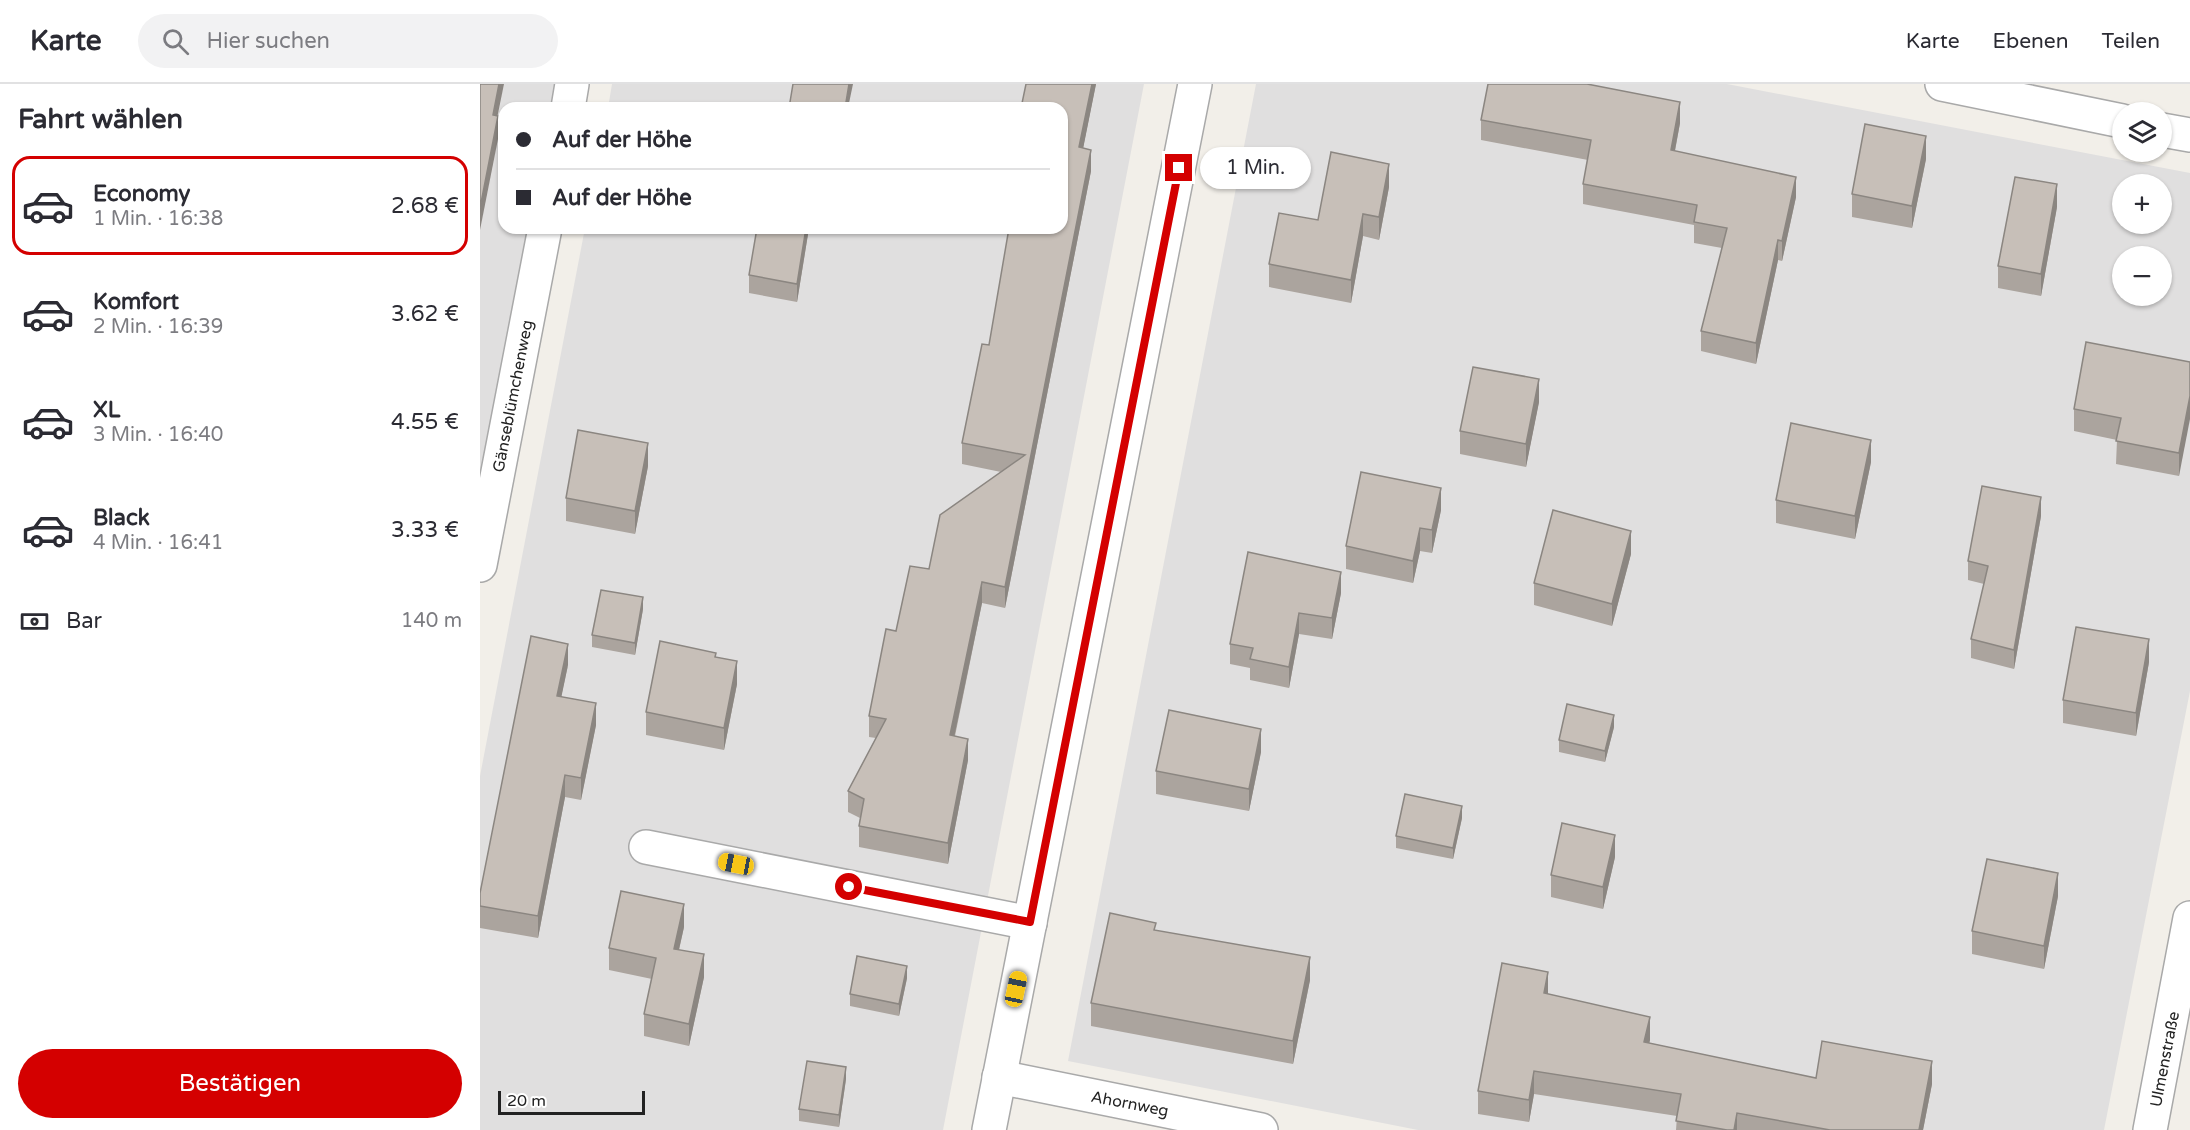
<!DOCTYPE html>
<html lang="de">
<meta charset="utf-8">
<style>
body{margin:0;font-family:"Varela Round",sans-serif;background:#f2f2f3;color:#2b2b33;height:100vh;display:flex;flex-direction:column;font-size:22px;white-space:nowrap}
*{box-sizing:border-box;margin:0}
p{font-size:20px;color:#7c7c81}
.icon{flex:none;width:33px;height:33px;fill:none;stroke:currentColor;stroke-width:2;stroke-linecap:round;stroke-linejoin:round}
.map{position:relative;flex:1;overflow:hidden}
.details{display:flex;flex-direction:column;background:#fff;width:480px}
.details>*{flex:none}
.hud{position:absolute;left:18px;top:18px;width:570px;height:132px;border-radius:18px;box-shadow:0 2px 4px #0004;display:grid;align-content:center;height:132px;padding:0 18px;background:#fff}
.tools{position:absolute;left:1632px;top:18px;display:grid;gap:12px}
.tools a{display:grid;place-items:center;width:60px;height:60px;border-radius:50%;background:#fff;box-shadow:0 2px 4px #0004;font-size:30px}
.scale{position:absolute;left:18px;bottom:15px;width:147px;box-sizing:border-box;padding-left:6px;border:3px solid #222;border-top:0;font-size:16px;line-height:21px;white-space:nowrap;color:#222;-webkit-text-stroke:4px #fff;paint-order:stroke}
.end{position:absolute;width:27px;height:27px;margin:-14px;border:8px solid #d40000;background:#fff;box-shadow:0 0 0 3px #fff}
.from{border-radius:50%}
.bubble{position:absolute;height:42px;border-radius:21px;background:#fff;box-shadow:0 2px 4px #0004;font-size:20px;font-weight:600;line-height:42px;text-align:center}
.car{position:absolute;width:18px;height:36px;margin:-18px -9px;border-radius:8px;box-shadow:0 0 4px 2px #0007;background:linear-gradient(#f5c518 24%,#345 0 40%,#f5c518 0 76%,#345 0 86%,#f5c518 0)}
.hud b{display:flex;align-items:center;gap:21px;height:57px;font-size:22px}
.hud b+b{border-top:2px solid #e1e1e2}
.hud i{width:15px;height:15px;background:#2b2b33}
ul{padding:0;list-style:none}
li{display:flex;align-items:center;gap:18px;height:99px;margin:0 12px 9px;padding:0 6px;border:3px solid transparent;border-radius:18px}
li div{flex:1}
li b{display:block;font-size:22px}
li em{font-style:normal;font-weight:600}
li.on{border-color:#d40000}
li>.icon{width:54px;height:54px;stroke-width:1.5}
h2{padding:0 18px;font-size:27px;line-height:72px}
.pay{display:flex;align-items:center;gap:15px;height:66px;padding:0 18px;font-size:22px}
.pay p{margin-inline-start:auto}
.cta{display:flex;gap:12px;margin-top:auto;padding:12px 18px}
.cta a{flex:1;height:69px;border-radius:36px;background:#d40000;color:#fff;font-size:24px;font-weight:600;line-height:69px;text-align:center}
header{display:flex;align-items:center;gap:36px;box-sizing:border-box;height:84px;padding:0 30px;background:#fff;border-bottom:2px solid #e1e1e2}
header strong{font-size:28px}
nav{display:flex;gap:33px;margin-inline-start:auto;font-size:21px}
.search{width:420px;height:54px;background:#f2f2f3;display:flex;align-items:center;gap:15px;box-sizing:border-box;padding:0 21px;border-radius:33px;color:#7c7c81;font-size:22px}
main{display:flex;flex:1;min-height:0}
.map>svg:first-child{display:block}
.residential{fill:#e0dfdf;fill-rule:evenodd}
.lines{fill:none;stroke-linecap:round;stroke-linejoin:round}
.minor-casing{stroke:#a9a9a9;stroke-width:36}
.minor{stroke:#fff;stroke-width:33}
.wall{fill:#aba49e}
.shaded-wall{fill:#8b8681}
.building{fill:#c7bfb8;stroke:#8b8681;stroke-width:1.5}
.route{stroke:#d40000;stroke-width:8}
.labels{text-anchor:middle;stroke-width:5;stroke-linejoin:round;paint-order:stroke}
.street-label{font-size:16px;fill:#222;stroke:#fff}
</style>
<header>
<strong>Karte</strong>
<div class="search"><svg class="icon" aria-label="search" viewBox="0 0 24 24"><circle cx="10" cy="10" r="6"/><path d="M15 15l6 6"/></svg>Hier suchen</div>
<nav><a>Karte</a><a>Ebenen</a><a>Teilen</a></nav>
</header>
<main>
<section class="details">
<h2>Fahrt wählen</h2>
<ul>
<li class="on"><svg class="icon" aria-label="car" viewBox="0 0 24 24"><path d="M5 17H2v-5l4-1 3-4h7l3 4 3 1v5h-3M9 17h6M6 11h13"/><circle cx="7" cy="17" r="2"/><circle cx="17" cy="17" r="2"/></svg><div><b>Economy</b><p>1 Min. · 16:38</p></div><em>2.68 €</em></li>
<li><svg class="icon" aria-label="car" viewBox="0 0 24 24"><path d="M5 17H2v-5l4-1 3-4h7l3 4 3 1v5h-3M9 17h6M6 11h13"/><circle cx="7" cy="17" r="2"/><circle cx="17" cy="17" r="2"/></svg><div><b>Komfort</b><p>2 Min. · 16:39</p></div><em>3.62 €</em></li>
<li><svg class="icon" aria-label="car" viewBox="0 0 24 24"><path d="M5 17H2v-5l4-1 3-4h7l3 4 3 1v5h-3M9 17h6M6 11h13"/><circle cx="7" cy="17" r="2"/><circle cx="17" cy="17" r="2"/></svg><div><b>XL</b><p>3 Min. · 16:40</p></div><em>4.55 €</em></li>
<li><svg class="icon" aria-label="car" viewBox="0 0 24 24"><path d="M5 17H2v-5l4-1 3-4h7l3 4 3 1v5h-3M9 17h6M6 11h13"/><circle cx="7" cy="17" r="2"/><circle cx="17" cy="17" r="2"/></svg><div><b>Black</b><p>4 Min. · 16:41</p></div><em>3.33 €</em></li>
</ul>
<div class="pay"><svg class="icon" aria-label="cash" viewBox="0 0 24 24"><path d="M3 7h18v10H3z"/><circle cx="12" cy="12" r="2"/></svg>Bar<p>140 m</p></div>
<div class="cta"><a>Bestätigen</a></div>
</section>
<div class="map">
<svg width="1710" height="1046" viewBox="0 0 1710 1046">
<rect width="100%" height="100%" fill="#f2efe9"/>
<g class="residential">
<path d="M0,0H78L73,24H24V144H51L0,409Z"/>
<path d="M132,0H664L463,1046H0V692L105,144H582V24H128Z"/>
<path d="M776,0H1247L1710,89V607L1624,1046H938L588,977ZM1642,100H1682V140H1642ZM1642,172H1682V212H1642Z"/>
</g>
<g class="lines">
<g class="minor-casing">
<g id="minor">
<path d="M1462,0L1642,37"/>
<path d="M88,24L92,0"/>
<path d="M1682,46L1710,51"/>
<path d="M0,481L65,144"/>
<path d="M166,763L550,839"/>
<path d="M519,993L781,1046"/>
<path d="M509,1046L715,0"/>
<path d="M1670,1046L1710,834"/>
</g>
</g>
<use href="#minor" class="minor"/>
</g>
<g class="wall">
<path d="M546,0H616L603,64L611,87L525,524L502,519L475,652L488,676L468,780L379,763V742L380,734L368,728V707L396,654L389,653V632L416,547L449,485L521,388L482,380V359L509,261L582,144Z"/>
<path d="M1001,36L1200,39L1195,67L1316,113L1302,177L1298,176L1276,280L1221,267V247L1242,164L1214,159V141L1103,120V100L1108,76L1001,56Z"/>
<path d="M1446,75L1432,144L1372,133V110Z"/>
<path d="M909,103L899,156L883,152L871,219L789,203V180L838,136Z"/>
<path d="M1577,123L1561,212L1518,204V182Z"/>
<path d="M329,144L317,218L269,209V191Z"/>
<path d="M1710,278L1699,392L1636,380L1637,356L1594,347V325Z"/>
<path d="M1059,318L1046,383L980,370V347Z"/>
<path d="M1391,378L1375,455L1296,439V416Z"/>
<path d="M168,382L155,450L86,437V414Z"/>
<path d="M961,426L952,469L940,467L933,499L866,485V462Z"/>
<path d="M1561,432L1534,585L1491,574V555L1504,500L1488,496V477Z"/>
<path d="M1151,470L1132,542L1054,521V499Z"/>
<path d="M861,509L852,555L819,550L809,604L770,596V584L750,580V560Z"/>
<path d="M163,525L155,571L112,563V551Z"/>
<path d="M236,573L257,600L244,666L166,651V628Z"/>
<path d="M1669,578L1656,652L1583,639V616Z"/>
<path d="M88,581L81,613L116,641L101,716L85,713L58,854L0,844V809Z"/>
<path d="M1134,643L1125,678L1079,668V656Z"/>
<path d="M781,668L769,727L676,710V687Z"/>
<path d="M982,734L973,775L916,764V752Z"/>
<path d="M1135,773L1123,825L1071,813V791Z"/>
<path d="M1578,812L1564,885L1492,870V847Z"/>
<path d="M204,843L199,866L224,893L209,962L164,952V930L172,895L129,886V864Z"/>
<path d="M676,846L830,896L813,980L611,942V919Z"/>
<path d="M427,894L419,932L370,922V910Z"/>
<path d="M1068,910L1170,956L1169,959L1336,994L1452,1000L1443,1046H1196L1197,1032L1054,1010L1049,1038L998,1030V1007Z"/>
<path d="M366,995L359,1043L319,1037V1025Z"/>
</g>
<g class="shaded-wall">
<path d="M19,0H24L13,54V31Z"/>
<path d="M369,0H373L368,24H365Z"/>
<path d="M612,0H616L599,85V63Z"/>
<path d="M1200,18V39L1191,87V66Z"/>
<path d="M18,32V55L0,146V124Z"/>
<path d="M1446,52V75L1432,144V122Z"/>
<path d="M611,66V87L525,524V503Z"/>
<path d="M909,80V103L899,156V133Z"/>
<path d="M1316,93V113L1302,177V157Z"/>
<path d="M1577,100V123L1561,212V190Z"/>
<path d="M883,130V152L871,219V196Z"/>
<path d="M326,144H329L317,218V200Z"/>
<path d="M1298,156V176L1276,280V259Z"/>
<path d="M1059,295V318L1046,383V360Z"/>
<path d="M1710,312V335L1699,392V369Z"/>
<path d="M1391,356V378L1375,455V432Z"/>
<path d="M168,359V382L155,450V427Z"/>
<path d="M961,404V426L952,469V446Z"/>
<path d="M1561,413V432L1534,585V566Z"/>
<path d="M940,444V467L933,499V477Z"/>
<path d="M1151,447V470L1132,542V520Z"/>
<path d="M861,488V509L852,555V534Z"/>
<path d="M502,498V519L470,673V651Z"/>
<path d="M163,513V525L155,571V559Z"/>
<path d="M819,529V550L809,604V583Z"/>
<path d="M1669,555V578L1656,652V629Z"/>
<path d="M88,560V581L77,634V612Z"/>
<path d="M257,577V600L244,666V644Z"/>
<path d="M116,619V641L101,716V694Z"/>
<path d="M1134,631V643L1125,678V667Z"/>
<path d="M781,645V668L769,727V705Z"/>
<path d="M488,655V676L468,780V759Z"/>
<path d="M85,691V713L58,854V832Z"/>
<path d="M982,722V734L973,775V764Z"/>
<path d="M1135,751V773L1123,825V803Z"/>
<path d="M1578,789V812L1564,885V862Z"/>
<path d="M204,820V843L194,887V865Z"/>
<path d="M224,870V893L209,962V940Z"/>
<path d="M830,873V896L813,980V957Z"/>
<path d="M427,882V894L419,932V920Z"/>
<path d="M1068,888V910L1064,909Z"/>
<path d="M1170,933V956L1164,981V958Z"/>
<path d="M1452,977V1000L1443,1046H1439Z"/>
<path d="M366,983V995L359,1043V1031Z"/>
<path d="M1054,987V1010L1049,1038V1016Z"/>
<path d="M1257,1029V1046H1254Z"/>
</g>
<g class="building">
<path d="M0,0H19L13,31L18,32L0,124Z"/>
<path d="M313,0H369L365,24H309Z"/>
<path d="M546,0H612L599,63L611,66L525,503L502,498L470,651L488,655L468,759L379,742L384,715L368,707L406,635L389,632L406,545L416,547L430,482L449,485L460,431L545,371L482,359L502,260L509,261L529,144H582V24H541Z"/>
<path d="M1008,0H1107L1200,18L1191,66L1316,93L1302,157L1298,156L1276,259L1221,247L1247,144L1214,138L1217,121L1103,100L1111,56L1001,36Z"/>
<path d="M1385,40L1446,52L1432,122L1372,110Z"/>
<path d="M851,68L909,80L899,133L883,130L871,196L789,180L799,129L838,136Z"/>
<path d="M1535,93L1577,100L1561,190L1518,182Z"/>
<path d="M277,144H326L317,200L269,191Z"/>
<path d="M1606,258L1710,278V312L1699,369L1636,357L1641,334L1594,325Z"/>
<path d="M993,283L1059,295L1046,360L980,347Z"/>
<path d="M1311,339L1391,356L1375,432L1296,416Z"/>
<path d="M98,346L168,359L155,427L86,414Z"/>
<path d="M881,388L961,404L952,446L940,444L933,477L866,462Z"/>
<path d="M1502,402L1561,413L1534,566L1491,555L1508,482L1488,477Z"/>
<path d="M1073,426L1151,447L1132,520L1054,499Z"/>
<path d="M768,468L861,488L852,534L819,529L809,583L770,575L773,564L750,560Z"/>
<path d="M121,506L163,513L155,559L112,551Z"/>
<path d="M1596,543L1669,555L1656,629L1583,616Z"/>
<path d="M51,552L88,560L77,612L116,619L101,694L85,691L58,832L0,822V809Z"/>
<path d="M180,557L236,569L235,573L257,577L244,644L166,628Z"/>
<path d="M1087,620L1134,631L1125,667L1079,656Z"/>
<path d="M689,626L781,645L769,705L676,687Z"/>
<path d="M925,710L982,722L973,764L916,752Z"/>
<path d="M1082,739L1135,751L1123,803L1071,791Z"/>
<path d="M1507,775L1578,789L1564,862L1492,847Z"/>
<path d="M141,807L204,820L194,865L224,870L209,940L164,930L176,874L129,864Z"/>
<path d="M630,829L676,839L674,846L830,873L813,957L611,919Z"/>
<path d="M377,872L427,882L419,920L370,910Z"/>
<path d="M1022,879L1068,888L1064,909L1170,933L1164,958L1336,994L1342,957L1452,977L1439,1046H1350L1257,1029L1254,1046H1247L1196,1037L1201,1010L1054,987L1049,1016L998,1007Z"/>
<path d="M327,977L366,983L359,1031L319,1025Z"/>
</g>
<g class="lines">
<path class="route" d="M369,803L550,838L699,84"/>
</g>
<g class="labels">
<g class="street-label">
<text transform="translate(32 312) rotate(-79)" y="6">Gänseblümchenweg</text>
<text transform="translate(1684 975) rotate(-79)" y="6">Ulmenstraße</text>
<text transform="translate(650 1019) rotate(11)" y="6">Ahornweg</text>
</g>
</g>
</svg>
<div class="tools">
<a><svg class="icon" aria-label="layers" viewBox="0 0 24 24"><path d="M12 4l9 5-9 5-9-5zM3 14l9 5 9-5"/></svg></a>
<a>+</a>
<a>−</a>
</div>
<div class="scale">20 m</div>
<i class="end from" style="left:369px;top:803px"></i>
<i class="end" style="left:699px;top:84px"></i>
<div class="bubble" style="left:720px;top:63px;width:111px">1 Min.</div>
<i class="car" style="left:256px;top:780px;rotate:281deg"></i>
<i class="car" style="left:536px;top:905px;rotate:12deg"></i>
<div class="hud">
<b><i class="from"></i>Auf der Höhe</b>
<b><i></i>Auf der Höhe</b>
</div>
</div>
</main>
